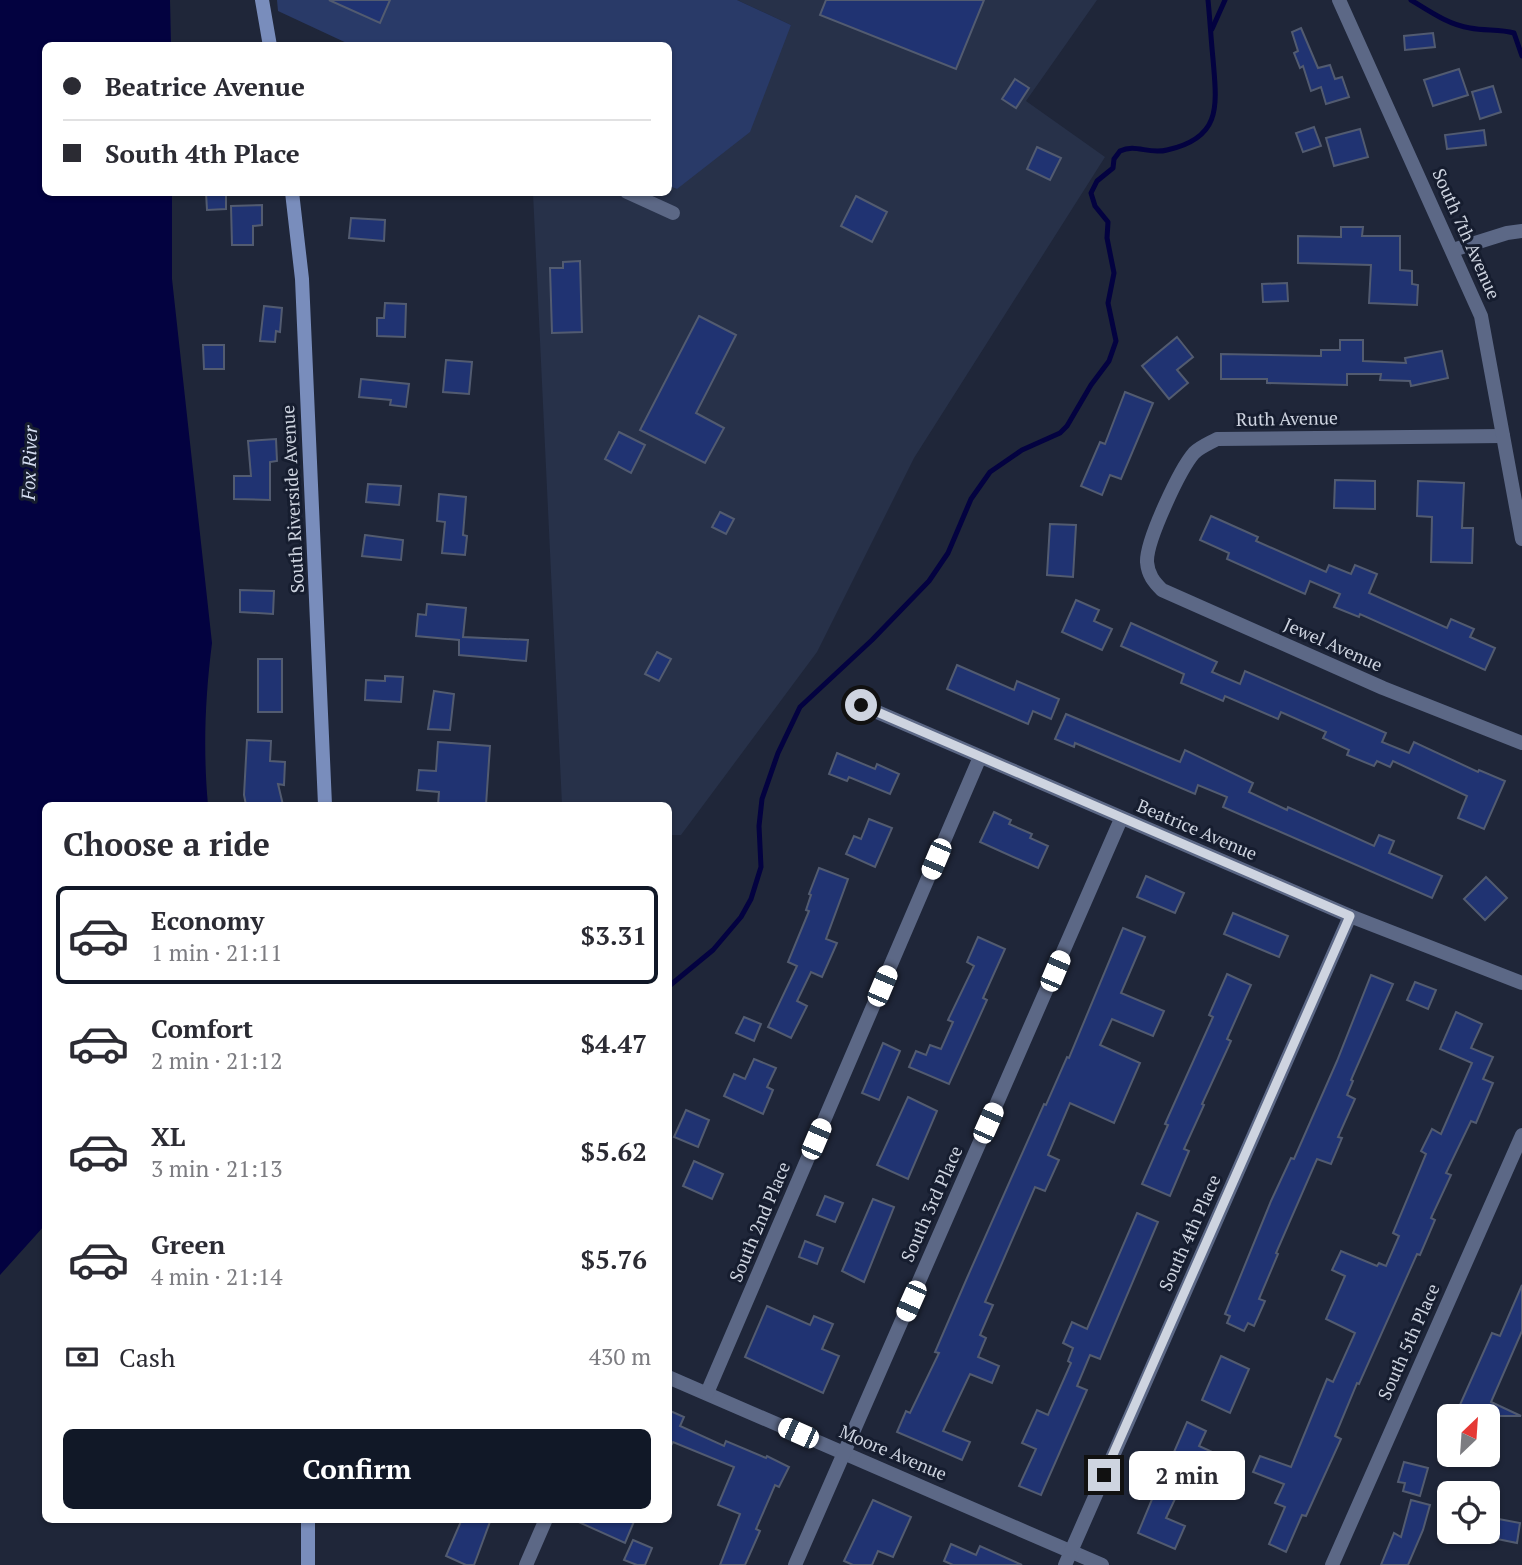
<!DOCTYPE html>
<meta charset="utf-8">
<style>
body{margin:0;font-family:"PT Serif",serif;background:#f7f7f7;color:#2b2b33;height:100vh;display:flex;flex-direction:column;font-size:26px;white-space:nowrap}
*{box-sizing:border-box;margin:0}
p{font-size:23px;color:#7c7c81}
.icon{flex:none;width:38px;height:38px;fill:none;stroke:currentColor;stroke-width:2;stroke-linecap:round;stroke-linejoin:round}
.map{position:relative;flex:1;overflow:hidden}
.side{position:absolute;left:42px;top:802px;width:630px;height:721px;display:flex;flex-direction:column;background:#fff;border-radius:10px;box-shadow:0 2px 5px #0004}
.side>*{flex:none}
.hud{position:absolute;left:42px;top:42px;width:630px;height:154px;border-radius:10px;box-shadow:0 2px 5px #0004;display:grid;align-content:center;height:154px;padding:0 21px;background:#fff}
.needle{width:46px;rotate:25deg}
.fabs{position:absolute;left:1437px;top:1404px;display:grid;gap:14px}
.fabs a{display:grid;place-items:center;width:63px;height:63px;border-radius:10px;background:#fff;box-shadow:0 2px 5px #0004;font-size:35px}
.end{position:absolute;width:32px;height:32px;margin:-16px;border:9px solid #ced4e0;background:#111;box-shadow:0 0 0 4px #111}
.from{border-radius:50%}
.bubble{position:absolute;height:49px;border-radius:10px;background:#fff;box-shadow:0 2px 5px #0004;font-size:23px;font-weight:600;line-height:49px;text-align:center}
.car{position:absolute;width:21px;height:42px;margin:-21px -10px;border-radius:9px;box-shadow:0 0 5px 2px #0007;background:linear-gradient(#fff 24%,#345 0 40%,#fff 0 76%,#345 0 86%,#fff 0)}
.hud b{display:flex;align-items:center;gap:24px;height:66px;font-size:26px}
.hud b+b{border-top:2px solid #e1e1e2}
.hud i{width:18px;height:18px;background:#2b2b33}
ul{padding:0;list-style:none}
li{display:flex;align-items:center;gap:21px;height:98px;margin:0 14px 10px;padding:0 7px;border:4px solid transparent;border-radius:10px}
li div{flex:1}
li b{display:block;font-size:26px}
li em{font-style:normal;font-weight:600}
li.active{border-color:#111827}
li>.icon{width:63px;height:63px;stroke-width:1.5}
h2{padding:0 21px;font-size:32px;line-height:84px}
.pay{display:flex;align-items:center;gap:18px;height:77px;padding:0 21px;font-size:26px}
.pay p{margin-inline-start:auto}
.action{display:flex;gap:14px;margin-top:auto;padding:14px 21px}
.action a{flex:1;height:80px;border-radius:10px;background:#111827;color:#fff;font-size:28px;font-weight:600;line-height:80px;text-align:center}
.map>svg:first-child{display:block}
.built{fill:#273149}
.green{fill:#293a68}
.water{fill:#030240}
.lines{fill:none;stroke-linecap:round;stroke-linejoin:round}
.stream{stroke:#030240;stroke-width:5}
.building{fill:#203372;stroke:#525b70;stroke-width:2}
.minor{stroke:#5c6886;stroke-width:14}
.tertiary{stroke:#5c6886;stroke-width:14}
.secondary{stroke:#798dbc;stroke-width:14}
.route{stroke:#ced4e0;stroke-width:9}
.labels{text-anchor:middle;stroke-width:6;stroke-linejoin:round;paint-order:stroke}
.street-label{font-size:18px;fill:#ced4e0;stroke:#161d2f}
.water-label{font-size:19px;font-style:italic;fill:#d5def1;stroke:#161d2f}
</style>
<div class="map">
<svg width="1522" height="1565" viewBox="0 0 1522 1565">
<rect width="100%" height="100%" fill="#1f2639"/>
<path class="built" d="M737,0H1097L1026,101L1105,157L914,458L817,652L681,835H669L668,805H562L533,193L668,192L669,186L677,189L791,25Z"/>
<path class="green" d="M277,0H737L791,25L750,132L677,189L669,186L668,46L351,45L278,11Z"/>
<path class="water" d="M0,0H170L171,45L46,46V192L172,193V279L212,643C205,698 203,750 208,805H46L45,1225L0,1275Z"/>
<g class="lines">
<g class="stream">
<path d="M1411,0C1429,11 1449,25 1470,28C1485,31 1500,29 1514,33L1522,56"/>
<path d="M1212,29L1225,0"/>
<path d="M668,987L713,950L741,917L751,899L761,867L759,826L762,799L778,753L800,707L872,640L929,581L948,553L971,499L990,472L1022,450L1060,433L1067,426L1091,385L1109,361L1116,341L1108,303L1114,273L1107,238L1108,222L1095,206L1091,193L1097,181L1113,168L1114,159L1120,151C1136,143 1148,155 1167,150C1222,138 1217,106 1213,59C1211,39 1210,20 1208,0"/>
</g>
</g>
<g class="building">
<path d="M329,0H390L380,23Z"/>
<path d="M826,0H984L956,69L820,15Z"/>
<path d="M1301,28L1318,68L1330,65L1335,79L1342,77L1349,97L1326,104L1321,87L1311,91L1303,66L1300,68L1294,53L1298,51L1292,32Z"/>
<path d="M1433,33L1435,47L1405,50L1404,36Z"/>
<path d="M1459,69L1468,95L1433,106L1424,80Z"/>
<path d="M1015,79L1029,88L1016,108L1002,99Z"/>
<path d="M1493,86L1501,112L1480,119L1472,92Z"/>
<path d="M1314,127L1321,146L1303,152L1296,133Z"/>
<path d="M1360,129L1368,157L1334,166L1326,138Z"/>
<path d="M1484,130L1486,145L1447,149L1445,135Z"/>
<path d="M1037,147L1061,158L1050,180L1027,169Z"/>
<path d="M206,192H226V209L207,210Z"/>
<path d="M856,196L887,212L872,242L841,226Z"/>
<path d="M262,205V225L253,226V245H232L231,206Z"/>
<path d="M351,218L385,220L384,241L349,238Z"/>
<path d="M1341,227H1363L1362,236H1400V270L1412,271V284L1418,285L1417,305L1369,303L1371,265L1298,263V236L1341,237Z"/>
<path d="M580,261L582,332L552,333L550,268H563V262Z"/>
<path d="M1287,283L1288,301L1263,302L1262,284Z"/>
<path d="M385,303L406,304L405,337L377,336V318H384Z"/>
<path d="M264,306L282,308L280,332L276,331L275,342L260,341Z"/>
<path d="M699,316L736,335L696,413L724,428L705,463L640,430Z"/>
<path d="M1177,337L1193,357L1177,370L1188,383L1169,399L1142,366Z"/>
<path d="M1340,340H1363V361L1406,363L1405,358L1442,351L1448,378L1411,386L1410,381L1380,380L1381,374H1347V385L1267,383V379H1221V354L1321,356V350H1340Z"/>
<path d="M203,345H224V369H204Z"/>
<path d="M446,360L472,362L469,394L443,392Z"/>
<path d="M361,379L409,384L406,407L390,405L391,400L359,397Z"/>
<path d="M1125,392L1153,403L1121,479L1110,475L1102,495L1081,486L1100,442L1105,444Z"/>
<path d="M619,432L645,445L631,473L605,459Z"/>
<path d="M276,439L277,461L270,462V500L234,499V476H251L248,441Z"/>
<path d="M1335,480L1375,481V509L1334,508Z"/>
<path d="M1418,481L1464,483L1462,528H1473L1472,563L1431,562L1432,517L1417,516Z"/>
<path d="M368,484L401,486L399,505L366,502Z"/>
<path d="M439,494L466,497L463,535L467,536L465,555L442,553L445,522L437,521Z"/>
<path d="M720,512L734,519L726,534L712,527Z"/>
<path d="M1211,516L1258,537L1256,541L1326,572L1329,565L1351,574L1355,565L1377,574L1369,593L1447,628L1451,619L1474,629L1470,637L1495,648L1485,670L1360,614L1359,617L1334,607L1340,594L1310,581L1305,594L1227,559L1229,553L1200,540Z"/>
<path d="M1050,524L1076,525L1073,577L1047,575Z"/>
<path d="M365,535L403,540L401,560L362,556Z"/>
<path d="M240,590L274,591L273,614L240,612Z"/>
<path d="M1076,600L1099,610L1094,621L1112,629L1102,650L1062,632Z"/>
<path d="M427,604L466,608L463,637L528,640L526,661L459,655V640L416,636L418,614L426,615Z"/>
<path d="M1131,623L1217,662L1212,672L1240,684L1245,671L1386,733L1382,742L1409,753L1414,742L1478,772L1479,770L1505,781L1484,829L1458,818L1467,796L1393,761L1390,767L1377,761L1374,766L1347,755L1349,750L1323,738L1326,732L1281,712L1278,719L1225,696L1223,701L1181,683L1184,674L1121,646Z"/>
<path d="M657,652L671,659L659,681L645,674Z"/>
<rect x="258" y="659" width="24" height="53"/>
<path d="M957,665L1014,690L1017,681L1059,699L1051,719L1033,711L1028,724L947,689Z"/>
<path d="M385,676L403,677L401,702L365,700L366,680L385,681Z"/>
<path d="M434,691L454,694L450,730L428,729Z"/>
<path d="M1066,714L1180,762L1185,750L1253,783L1249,792L1287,810L1288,807L1374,846L1379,835L1394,841L1389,853L1442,876L1432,898L1223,807L1227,797L1198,785L1195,794L1075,743L1074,747L1055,739Z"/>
<path d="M247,740L271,741L270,761L285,762L284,785L278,784L283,805H246L244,795Z"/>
<path d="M438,742L490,746L486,805H438L439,792L417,790L419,770L436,771Z"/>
<path d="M837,753L875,769L877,764L899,774L890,794L849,777L847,781L829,774Z"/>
<path d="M994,812L1011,820L1009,824L1032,834L1030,838L1048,846L1038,868L980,842Z"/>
<path d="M869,819L892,828L875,867L846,854L854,836L861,839Z"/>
<path d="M819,868L848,879L826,939L837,943L822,977L811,972L797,1001L807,1006L791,1038L768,1027L797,966L788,962L809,911L806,910L811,895L809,894Z"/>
<path d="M1146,876L1184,893L1175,913L1137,897Z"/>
<path d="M1486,877L1507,898L1485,920L1464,899Z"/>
<path d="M1233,913L1288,936L1279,957L1224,934Z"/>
<path d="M1123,928L1145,937L1121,993L1164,1011L1153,1036L1112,1019L1100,1045L1140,1063L1114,1123L1070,1103L1048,1155L1059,1160L1045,1191L1035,1187L985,1302L993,1305L980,1335L986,1338L978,1357L999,1366L992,1383L970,1374L943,1431L970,1442L962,1460L897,1432L906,1411L910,1413L939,1353L935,1352L967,1278L1044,1104L1046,1105L1067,1057L1069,1058Z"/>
<path d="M978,937L1005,949L983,998L987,1000L949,1084L909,1067L916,1051L926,1055L930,1045L941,1049L953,1022L948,1020L974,966L967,962Z"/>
<path d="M1227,974L1251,985L1227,1039L1231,1041L1202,1104L1204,1105L1184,1149L1189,1151L1170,1196L1142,1184L1168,1125L1165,1124L1213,1017L1209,1015Z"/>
<path d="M1371,975L1393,984L1351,1080L1353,1081L1347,1095L1355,1099L1338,1137L1342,1138L1331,1164L1317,1159L1276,1253L1278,1254L1259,1299L1265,1301L1254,1326L1248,1323L1244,1331L1227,1323L1230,1316L1225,1314L1271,1201L1291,1158L1294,1159L1337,1061Z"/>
<path d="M1415,982L1436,990L1428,1009L1407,1000Z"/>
<path d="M1456,1012L1482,1024L1471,1048L1493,1057L1483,1079L1493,1083L1476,1123L1471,1121L1446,1173L1451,1175L1431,1218L1435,1220L1420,1255L1417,1254L1359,1384L1357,1383L1335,1436L1341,1439L1306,1516L1302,1515L1286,1552L1269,1544L1285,1507L1275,1503L1284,1484L1253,1472L1260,1456L1291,1467L1327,1379L1333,1382L1355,1333L1326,1319L1345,1276L1332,1270L1341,1251L1377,1266L1379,1263L1386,1266L1399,1236L1393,1233L1426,1154L1421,1151L1432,1129L1441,1134L1472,1063L1440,1049Z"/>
<path d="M744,1017L761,1024L754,1041L736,1033Z"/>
<path d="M883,1043L900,1051L879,1100L862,1093Z"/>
<path d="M754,1059L776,1068L767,1087L773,1090L763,1114L724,1096L734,1074L745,1079Z"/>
<path d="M908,1097L937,1111L908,1179L877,1165Z"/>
<path d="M686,1110L709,1120L698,1147L674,1137Z"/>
<path d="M694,1161L723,1174L712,1199L683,1186Z"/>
<path d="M825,1196L843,1203L835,1222L817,1215Z"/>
<path d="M873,1199L894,1207L864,1282L842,1271Z"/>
<path d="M1137,1213L1158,1222L1100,1359L1090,1355L1077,1386L1087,1390L1041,1495L1019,1486L1036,1449L1022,1443L1037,1410L1048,1415L1071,1363L1068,1361L1073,1348L1063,1343L1072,1322L1087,1329Z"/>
<path d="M805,1241L823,1248L817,1264L799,1257Z"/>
<path d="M1522,1285V1331L1491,1402L1521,1416H1455L1492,1333L1500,1336Z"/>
<path d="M767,1306L810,1325L814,1316L833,1324L822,1349L839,1356L823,1393L745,1357Z"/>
<path d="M1221,1356L1249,1369L1230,1413L1202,1400Z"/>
<path d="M668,1410L684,1417L680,1426L724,1446L726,1441L766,1458L767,1456L789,1467L779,1487L775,1485L756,1529L760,1531L745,1565H720L740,1514L718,1505L734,1467L673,1442L668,1451Z"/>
<path d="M1187,1422L1206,1431L1199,1446L1232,1461L1223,1481L1190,1467L1166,1518L1185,1526L1175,1549L1138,1533L1153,1497L1149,1495L1163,1464L1168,1466Z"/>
<path d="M1404,1462L1428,1468L1420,1496L1403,1491L1405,1483L1398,1482Z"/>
<path d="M873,1500L911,1517L893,1557L878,1551L872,1565H853L844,1561Z"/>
<path d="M1411,1500L1430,1505L1423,1530L1408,1565H1381L1394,1533L1401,1537Z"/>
<path d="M1488,1517L1520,1523L1517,1543L1497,1539L1498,1535L1488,1533Z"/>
<path d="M462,1519H491L474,1565H466L446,1556Z"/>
<path d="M572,1519H635L625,1543Z"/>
<path d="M633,1540L652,1548L645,1565H637L624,1560Z"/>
<path d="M951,1544L976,1555L980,1546L1022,1565H953L944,1561Z"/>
</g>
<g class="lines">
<g class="minor">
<path d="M627,192L673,213"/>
<path d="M1453,250L1507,233L1522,231"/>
<path d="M1503,436L1217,439C1210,443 1200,447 1194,453C1180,469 1146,541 1147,562C1148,575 1154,582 1162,590L1383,688L1522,743"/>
<path d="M861,705L1350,916L1522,983"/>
<path d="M668,1377L1102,1565"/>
<path d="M707,1393L980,757"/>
<path d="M526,1565L546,1519"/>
<path d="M795,1565L1121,819"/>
<path d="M1065,1565L1350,916"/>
<path d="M1332,1565L1522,1135"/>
</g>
<path class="tertiary" d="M1339,0L1481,316L1522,539"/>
<g class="secondary">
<path d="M262,0L270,46"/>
<path d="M292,192L302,279L325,805"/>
<path d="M308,1519V1565"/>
</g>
</g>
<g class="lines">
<path class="route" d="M861,705L1350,916L1104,1475"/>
</g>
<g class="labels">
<g class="street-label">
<text transform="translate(1466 234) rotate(66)" y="6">South 7th Avenue</text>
<text transform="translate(1287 419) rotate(-1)" y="6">Ruth Avenue</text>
<text transform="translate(293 499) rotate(-93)" y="6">South Riverside Avenue</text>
<text transform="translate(1333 645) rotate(24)" y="6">Jewel Avenue</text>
<text transform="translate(1197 830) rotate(23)" y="6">Beatrice Avenue</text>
<text transform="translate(932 1204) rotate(-66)" y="6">South 3rd Place</text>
<text transform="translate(760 1222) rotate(-67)" y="6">South 2nd Place</text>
<text transform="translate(1190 1233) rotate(-66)" y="6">South 4th Place</text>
<text transform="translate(1409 1342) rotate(-66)" y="6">South 5th Place</text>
<text transform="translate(893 1453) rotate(23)" y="6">Moore Avenue</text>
</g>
<g class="water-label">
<text transform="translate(29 463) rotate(-88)" y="7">Fox River</text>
</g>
</g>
</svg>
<div class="fabs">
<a><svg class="needle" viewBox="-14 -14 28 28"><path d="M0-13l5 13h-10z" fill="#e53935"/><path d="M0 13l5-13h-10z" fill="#7c7c81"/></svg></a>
<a><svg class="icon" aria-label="locate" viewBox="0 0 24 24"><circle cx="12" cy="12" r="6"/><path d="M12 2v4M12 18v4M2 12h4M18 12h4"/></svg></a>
</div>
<i class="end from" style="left:861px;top:705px"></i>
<i class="end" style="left:1104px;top:1475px"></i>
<div class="bubble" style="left:1129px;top:1451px;width:116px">2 min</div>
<i class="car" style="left:936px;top:859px;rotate:203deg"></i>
<i class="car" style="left:1055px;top:971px;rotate:23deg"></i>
<i class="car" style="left:882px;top:986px;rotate:23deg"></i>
<i class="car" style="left:988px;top:1123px;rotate:24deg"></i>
<i class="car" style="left:816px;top:1139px;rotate:23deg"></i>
<i class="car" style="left:911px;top:1301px;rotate:204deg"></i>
<i class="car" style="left:798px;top:1433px;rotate:294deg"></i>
<div class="hud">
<b><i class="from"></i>Beatrice Avenue</b>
<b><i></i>South 4th Place</b>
</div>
<section class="side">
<h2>Choose a ride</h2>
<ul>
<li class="active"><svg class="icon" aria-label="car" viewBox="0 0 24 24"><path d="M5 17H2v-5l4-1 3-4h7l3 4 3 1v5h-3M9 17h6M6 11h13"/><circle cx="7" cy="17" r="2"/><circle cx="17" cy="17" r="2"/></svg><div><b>Economy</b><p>1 min · 21:11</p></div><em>$3.31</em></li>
<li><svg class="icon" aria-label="car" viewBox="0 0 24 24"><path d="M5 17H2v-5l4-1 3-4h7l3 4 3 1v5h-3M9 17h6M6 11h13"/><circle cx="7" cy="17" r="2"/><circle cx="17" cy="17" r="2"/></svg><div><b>Comfort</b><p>2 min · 21:12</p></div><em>$4.47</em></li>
<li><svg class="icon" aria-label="car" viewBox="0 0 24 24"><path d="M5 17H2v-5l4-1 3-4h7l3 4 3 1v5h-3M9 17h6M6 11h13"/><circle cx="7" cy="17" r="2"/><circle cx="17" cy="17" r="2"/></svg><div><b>XL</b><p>3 min · 21:13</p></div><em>$5.62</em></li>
<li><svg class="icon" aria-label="car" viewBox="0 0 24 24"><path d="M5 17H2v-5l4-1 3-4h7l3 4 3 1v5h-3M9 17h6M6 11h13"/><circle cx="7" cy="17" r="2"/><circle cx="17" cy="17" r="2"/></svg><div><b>Green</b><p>4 min · 21:14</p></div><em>$5.76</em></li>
</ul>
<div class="pay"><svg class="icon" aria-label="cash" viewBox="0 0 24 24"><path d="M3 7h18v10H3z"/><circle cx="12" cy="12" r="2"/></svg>Cash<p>430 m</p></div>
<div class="action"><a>Confirm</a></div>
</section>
</div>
